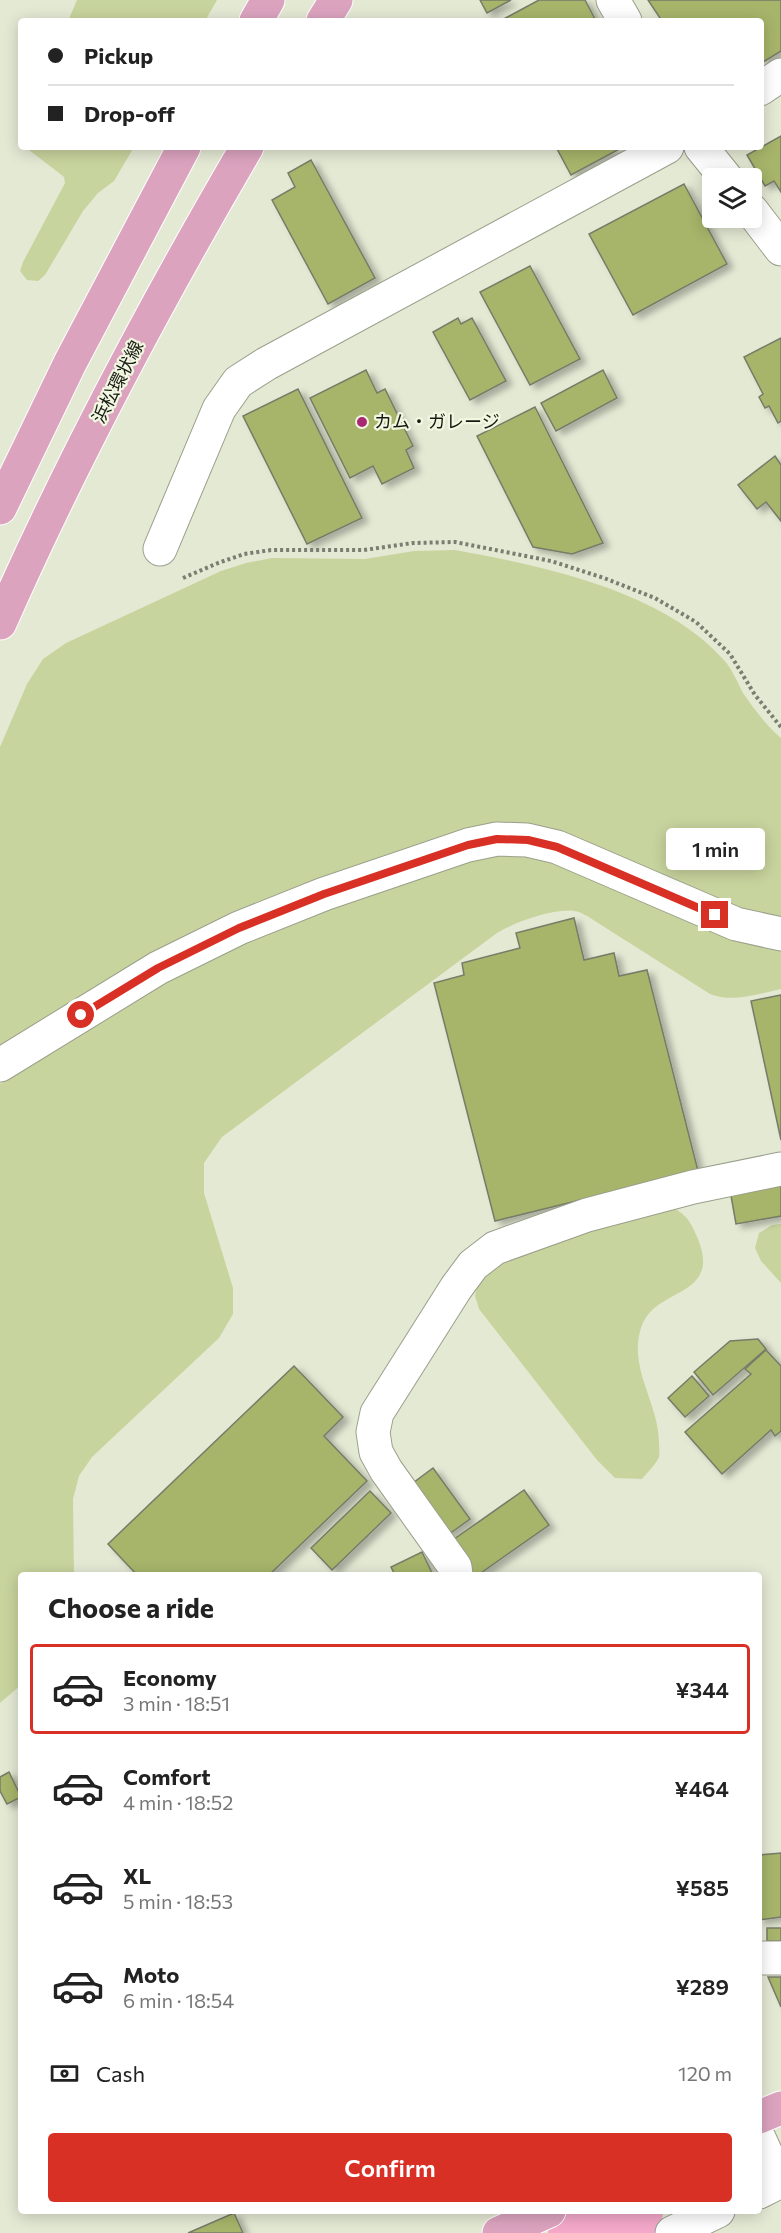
<!DOCTYPE html>
<meta charset="utf-8">
<style>
body{margin:0;font-family:Commissioner,"Noto Sans JP",sans-serif;background:#f2f2f2;color:#222;height:100vh;display:flex;flex-direction:column;font-size:22px;white-space:nowrap}
*{box-sizing:border-box;margin:0}
p{font-size:20px;color:#767676}
.icon{flex:none;width:33px;height:33px;fill:none;stroke:currentColor;stroke-width:2;stroke-linecap:round;stroke-linejoin:round}
.map{position:relative;flex:1;overflow:hidden}
.panel{position:absolute;left:18px;top:1572px;width:744px;height:642px;display:flex;flex-direction:column;background:#fff;border-radius:6px;box-shadow:0 3px 15px #0003}
.panel>*{flex:none}
.guide{position:absolute;left:18px;top:18px;width:746px;height:132px;border-radius:6px;box-shadow:0 3px 15px #0003;display:grid;align-content:center;height:132px;padding:0 30px;background:#fff}
.buttons{position:absolute;left:702px;top:168px;display:grid;gap:12px}
.buttons a{display:grid;place-items:center;width:60px;height:60px;border-radius:6px;background:#fff;box-shadow:0 3px 15px #0003;font-size:30px}
.end{position:absolute;width:27px;height:27px;margin:-14px;border:8px solid #d93025;background:#fff;box-shadow:0 0 0 3px #fff}
.from{border-radius:50%}
.bubble{position:absolute;height:42px;border-radius:6px;background:#fff;box-shadow:0 3px 15px #0003;font-size:20px;font-weight:600;line-height:42px;text-align:center}
.guide b{display:flex;align-items:center;gap:21px;height:57px;font-size:22px}
.guide b+b{border-top:2px solid #e0e0e0}
.guide i{width:15px;height:15px;background:#222}
ul{padding:0;list-style:none}
li{display:flex;align-items:center;gap:18px;height:90px;margin:0 12px 9px;padding:0 18px;border:3px solid transparent;border-radius:6px}
li div{flex:1}
li b{display:block;font-size:22px}
li em{font-style:normal;font-weight:600}
li.active{border-color:#d93025}
li>.icon{width:54px;height:54px;stroke-width:1.5}
h2{padding:0 30px;font-size:27px;line-height:72px}
.pay{display:flex;align-items:center;gap:15px;height:66px;padding:0 30px;font-size:22px}
.pay p{margin-inline-start:auto}
.button{display:flex;gap:12px;margin-top:auto;padding:12px 30px}
.button a{flex:1;height:69px;border-radius:6px;background:#d93025;color:#fff;font-size:24px;font-weight:600;line-height:69px;text-align:center}
.map>svg:first-child{display:block}
.green{fill:#c8d49e}
.lines{fill:none;stroke-linecap:round;stroke-linejoin:round}
.river{stroke:#f4a8ca;stroke-width:66}
.building{fill:#a6b56b;stroke:#777b68;stroke-width:1.5;filter:url(#shadow)}
.minor-casing{stroke:#9a9f8b;stroke-width:35}
.major-casing{stroke:#fff;stroke-width:35}
.path{stroke:#7a7e70;stroke-width:4;stroke-dasharray:3 3;stroke-linecap:butt}
.minor{stroke:#fff;stroke-width:33}
.major{stroke:#dca3bf;stroke-width:33}
.route{stroke:#d93025;stroke-width:8}
.poi-dot{fill:#aa2771;stroke:#f1f7e1;stroke-width:2}
.labels{text-anchor:middle;stroke-width:4.5;stroke-linejoin:round;paint-order:stroke}
.street-label{font-size:18px;fill:#181a12;stroke:#f1f7e1}
.poi-label{font-size:18px;fill:#181a12;stroke:#f1f7e1;text-anchor:start}
</style>
<div class="map">
<svg width="781" height="2233" viewBox="0 0 781 2233">
<defs>
<filter id="shadow"><feDropShadow dx="6" dy="4" stdDeviation="3" flood-color="#0004"/></filter>
</defs>
<rect width="100%" height="100%" fill="#e4e9d4"/>
<g class="green">
<path d="M77,0H217L205,21H68Z"/>
<path d="M25,147H134L114,181L98,193L83,211L45,275L38,281L27,280L20,271L23,262L65,183L64,177L59,173Z"/>
<path d="M455,550C542,566 660,590 722,658C731,667 737,681 743,693C754,709 766,725 781,738V917L741,908L562,831L530,824L497,823L464,828L318,878L232,912L150,954L0,1045V747L27,684L43,659L66,643L221,571L246,563L272,558L365,559L414,551Z"/>
<path d="M499,856L526,857L552,863L731,940L781,951V989C758,994 733,1003 710,994L587,916C583,914 578,911 574,911C554,908 513,923 497,933L222,1137L204,1163V1193L233,1288V1314L219,1338L92,1457L79,1476L73,1499L74,1575H21V1685L0,1703V1084L166,983L246,942L329,909L473,860Z"/>
<path d="M673,1208C688,1215 692,1225 698,1239C722,1299 654,1286 641,1328C628,1368 659,1403 659,1443C659,1447 660,1453 659,1457C656,1464 647,1473 642,1479L615,1478L597,1460L479,1309L475,1296L478,1282L486,1268L525,1247Z"/>
<path d="M781,1224V1283L761,1261L755,1248L759,1233L772,1225Z"/>
</g>
<g class="lines">
<path class="river" d="M581,2233L630,2211"/>
</g>
<g class="building">
<path d="M480,0H511L487,13Z"/>
<path d="M539,0H585L596,21H500Z"/>
<path d="M648,0H781V51L760,64V21H662Z"/>
<path d="M781,136V192L774,181L765,186L747,155Z"/>
<path d="M556,147H623L571,175Z"/>
<path d="M311,160L375,278L328,304L272,200L295,187L288,173Z"/>
<path d="M684,184L727,264L633,315L589,234Z"/>
<path d="M530,266L580,359L530,385L480,292Z"/>
<path d="M458,318L461,324L472,318L506,381L470,400L433,332Z"/>
<path d="M781,338V421L778,423L769,406L765,408L759,397L763,394L744,357Z"/>
<path d="M366,370L377,393L385,389L413,446L406,450L414,468L382,484L373,466L350,478L310,398Z"/>
<path d="M603,370L617,398L556,431L541,403Z"/>
<path d="M298,389L362,518L307,544L243,416Z"/>
<path d="M535,407L603,543L572,554L533,547L477,436Z"/>
<path d="M775,456L781,465V521L766,502L757,509L738,485Z"/>
<path d="M574,918L584,960L614,953L619,976L647,970L698,1171L495,1221L434,983L464,975L462,963L520,948L516,933Z"/>
<path d="M781,995V1140L751,1001Z"/>
<path d="M781,1181V1216L736,1224L730,1190Z"/>
<path d="M758,1339L766,1349L713,1395L694,1372L730,1341Z"/>
<path d="M766,1350L781,1366V1431L775,1436L771,1430L722,1474L685,1432L751,1374L745,1369Z"/>
<path d="M294,1366L343,1417L324,1436L367,1481L269,1575H137L108,1544Z"/>
<path d="M692,1376L709,1396L685,1417L668,1398Z"/>
<path d="M433,1468L470,1519L445,1537L409,1486Z"/>
<path d="M524,1490L549,1525L478,1575H474L450,1542Z"/>
<path d="M370,1491L391,1513L332,1570L311,1548Z"/>
<path d="M422,1552L433,1575H395L391,1567Z"/>
<path d="M9,1772L21,1797L7,1804L0,1791V1777Z"/>
<path d="M781,1853V1917L759,1920V1855Z"/>
<rect x="767" y="1928" width="14" height="13"/>
<path d="M768,1977H781V2007Z"/>
<path d="M234,2213L243,2233H188Z"/>
</g>
<g class="lines">
<g class="minor-casing">
<g id="minor">
<path d="M613,0L625,21"/>
<path d="M760,89L781,75"/>
<path d="M701,147L726,178"/>
<path d="M752,211L781,249"/>
<path d="M160,549L219,409L238,382L266,364L667,147"/>
<path d="M0,1065L158,968L239,928L324,894L468,845L497,839L527,840L557,847L736,924L781,934"/>
<path d="M456,1575L455,1567L386,1470L376,1452L373,1432L377,1413L456,1288L473,1265L495,1248L587,1215L693,1187L781,1169"/>
<path d="M759,1958H781"/>
<path d="M759,2138L779,2182L759,2192"/>
<path d="M672,2233L718,2211"/>
</g>
</g>
<g class="major-casing">
<g id="major">
<path d="M256,21L268,0"/>
<path d="M323,21L336,0"/>
<path d="M0,508L70,363L184,147"/>
<path d="M0,623C72,460 157,301 247,147"/>
<path d="M759,2117L781,2108"/>
<path d="M499,2233L549,2211"/>
</g>
</g>
<path class="path" d="M183,578L218,563L244,554L271,550H364L413,543L455,542L551,561L604,578L655,598L696,622L730,654L755,695L781,727"/>
<use href="#minor" class="minor"/>
<use href="#major" class="major"/>
</g>
<g class="lines">
<path class="route" d="M81,1015L158,968L239,928L324,894L468,845L497,839L528,840L557,847L715,915"/>
</g>
<circle class="poi-dot" cx="362" cy="422" r="6"/>
<g class="labels">
<g class="street-label">
<text transform="translate(118 382) rotate(-63)" y="6">浜松環状線</text>
</g>
<g class="poi-label">
<text x="374" y="428">カム・ガレージ</text>
</g>
</g>
</svg>
<div class="buttons">
<a><svg class="icon" aria-label="layers" viewBox="0 0 24 24"><path d="M12 4l9 5-9 5-9-5zM3 14l9 5 9-5"/></svg></a>
</div>
<i class="end from" style="left:81px;top:1015px"></i>
<i class="end" style="left:715px;top:915px"></i>
<div class="bubble" style="left:666px;top:828px;width:99px">1 min</div>
<div class="guide">
<b><i class="from"></i>Pickup</b>
<b><i></i>Drop-off</b>
</div>
<section class="panel">
<h2>Choose a ride</h2>
<ul>
<li class="active"><svg class="icon" aria-label="car" viewBox="0 0 24 24"><path d="M5 17H2v-5l4-1 3-4h7l3 4 3 1v5h-3M9 17h6M6 11h13"/><circle cx="7" cy="17" r="2"/><circle cx="17" cy="17" r="2"/></svg><div><b>Economy</b><p>3 min · 18:51</p></div><em>¥344</em></li>
<li><svg class="icon" aria-label="car" viewBox="0 0 24 24"><path d="M5 17H2v-5l4-1 3-4h7l3 4 3 1v5h-3M9 17h6M6 11h13"/><circle cx="7" cy="17" r="2"/><circle cx="17" cy="17" r="2"/></svg><div><b>Comfort</b><p>4 min · 18:52</p></div><em>¥464</em></li>
<li><svg class="icon" aria-label="car" viewBox="0 0 24 24"><path d="M5 17H2v-5l4-1 3-4h7l3 4 3 1v5h-3M9 17h6M6 11h13"/><circle cx="7" cy="17" r="2"/><circle cx="17" cy="17" r="2"/></svg><div><b>XL</b><p>5 min · 18:53</p></div><em>¥585</em></li>
<li><svg class="icon" aria-label="car" viewBox="0 0 24 24"><path d="M5 17H2v-5l4-1 3-4h7l3 4 3 1v5h-3M9 17h6M6 11h13"/><circle cx="7" cy="17" r="2"/><circle cx="17" cy="17" r="2"/></svg><div><b>Moto</b><p>6 min · 18:54</p></div><em>¥289</em></li>
</ul>
<div class="pay"><svg class="icon" aria-label="cash" viewBox="0 0 24 24"><path d="M3 7h18v10H3z"/><circle cx="12" cy="12" r="2"/></svg>Cash<p>120 m</p></div>
<div class="button"><a>Confirm</a></div>
</section>
</div>
